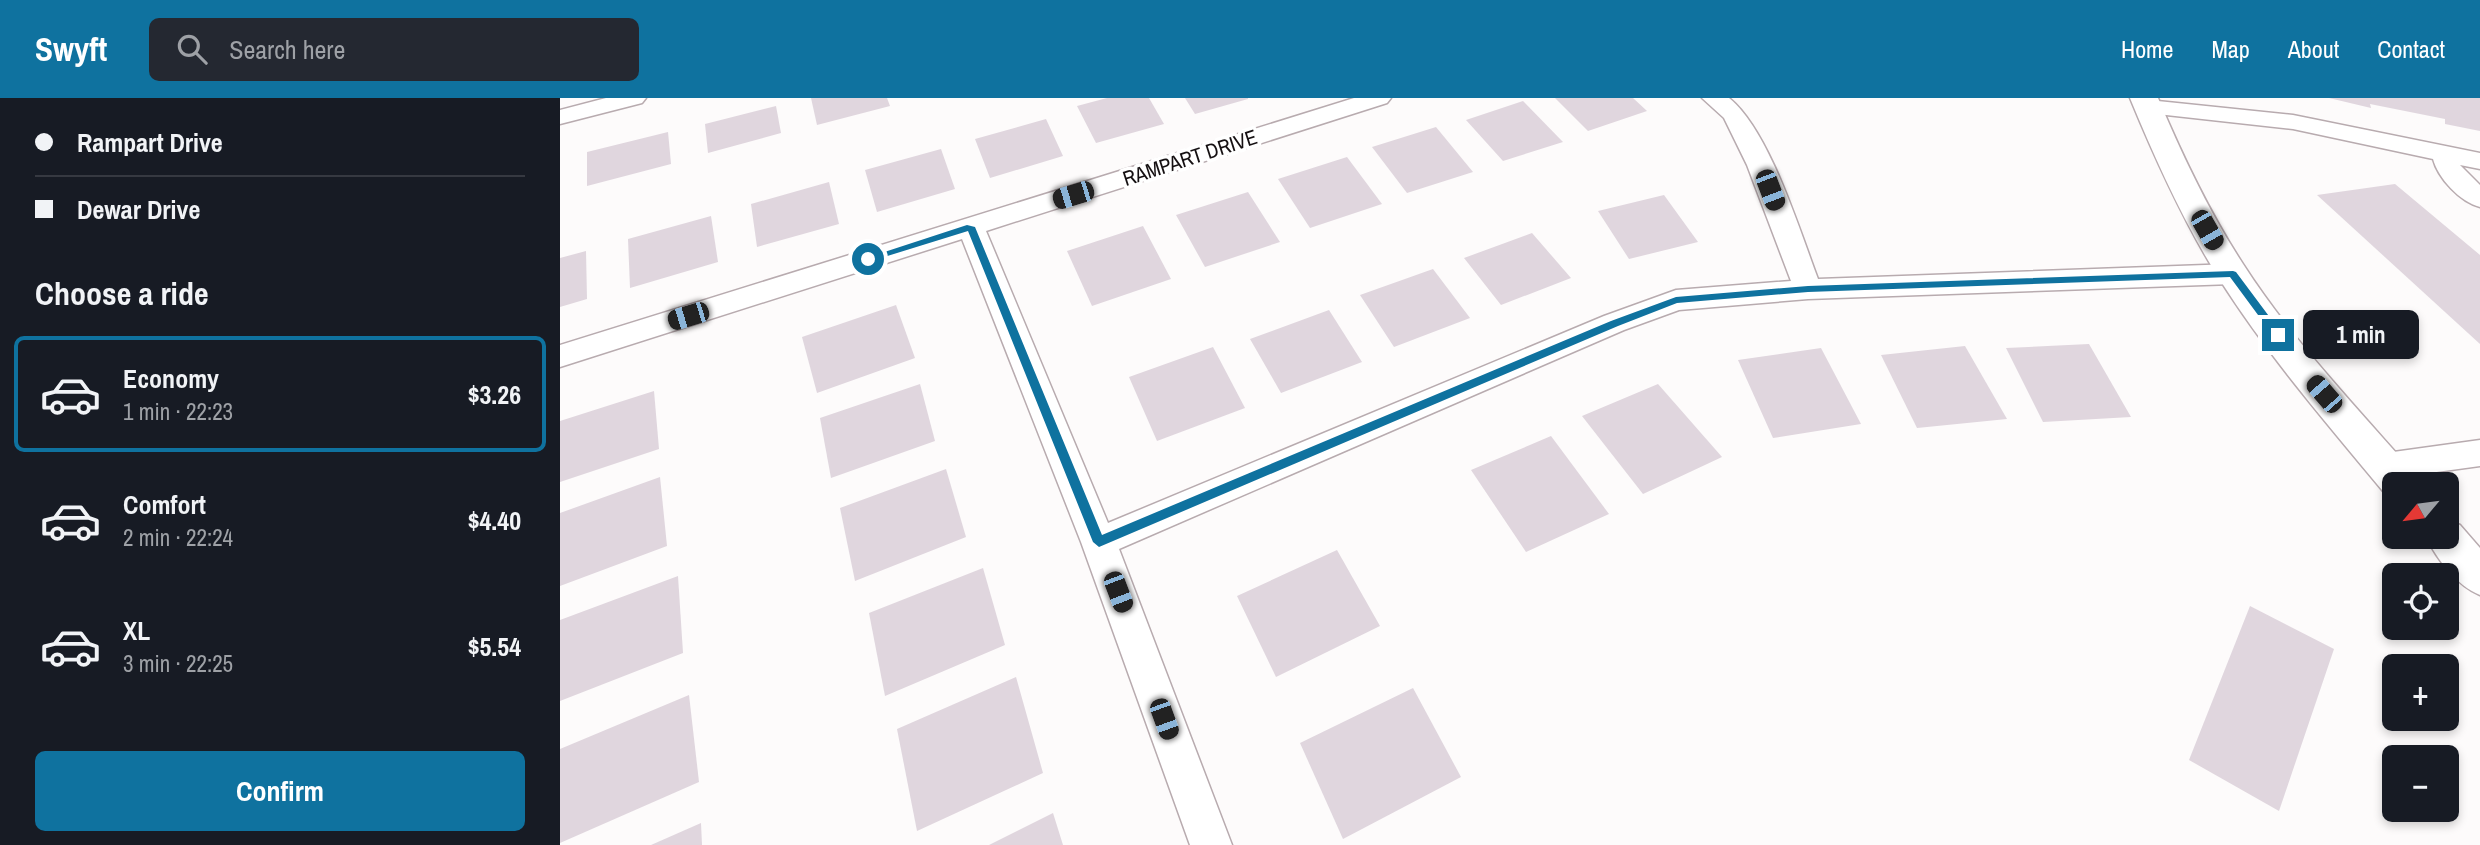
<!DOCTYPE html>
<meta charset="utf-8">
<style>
body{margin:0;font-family:"Archivo Narrow",sans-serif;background:#242831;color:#f1f3f6;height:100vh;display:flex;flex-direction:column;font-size:26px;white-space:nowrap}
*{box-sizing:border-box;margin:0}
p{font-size:23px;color:#9ea1a6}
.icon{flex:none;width:38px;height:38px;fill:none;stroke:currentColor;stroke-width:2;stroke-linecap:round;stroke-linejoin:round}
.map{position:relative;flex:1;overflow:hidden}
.sheet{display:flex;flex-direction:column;background:#171b24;width:560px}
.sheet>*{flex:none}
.banner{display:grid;align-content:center;height:154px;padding:0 35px;background:#171b24}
.needle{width:46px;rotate:241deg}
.tools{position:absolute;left:1822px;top:374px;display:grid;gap:14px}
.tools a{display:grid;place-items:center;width:77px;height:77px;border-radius:10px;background:#171b24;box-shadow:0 4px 10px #0003;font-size:35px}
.end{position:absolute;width:32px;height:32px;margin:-16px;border:9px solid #0f729f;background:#fff;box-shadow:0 0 0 4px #fff}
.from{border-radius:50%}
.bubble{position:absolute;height:49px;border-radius:10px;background:#171b24;box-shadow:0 4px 10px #0003;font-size:23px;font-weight:800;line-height:49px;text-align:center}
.car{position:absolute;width:21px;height:42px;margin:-21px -10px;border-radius:9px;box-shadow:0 0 5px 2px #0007;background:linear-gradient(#222 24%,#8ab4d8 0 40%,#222 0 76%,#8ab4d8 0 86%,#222 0)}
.banner b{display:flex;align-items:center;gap:24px;height:66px;font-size:26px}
.banner b+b{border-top:2px solid #363941}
.banner i{width:18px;height:18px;background:#f1f3f6}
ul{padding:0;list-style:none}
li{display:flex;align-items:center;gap:21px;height:116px;margin:0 14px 10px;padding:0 21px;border:4px solid transparent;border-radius:10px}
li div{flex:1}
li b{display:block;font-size:26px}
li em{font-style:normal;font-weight:800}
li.active{border-color:#0f729f}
li>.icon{width:63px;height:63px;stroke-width:1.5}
h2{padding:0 35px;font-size:32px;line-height:84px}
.cta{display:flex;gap:14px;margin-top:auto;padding:14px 35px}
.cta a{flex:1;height:80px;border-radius:10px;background:#0f729f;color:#fff;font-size:28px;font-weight:800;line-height:80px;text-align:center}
header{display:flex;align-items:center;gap:42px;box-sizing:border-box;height:98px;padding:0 35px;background:#0f729f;color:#fff}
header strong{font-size:33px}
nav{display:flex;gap:38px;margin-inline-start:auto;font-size:24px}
.search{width:490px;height:63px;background:#242831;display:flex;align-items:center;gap:18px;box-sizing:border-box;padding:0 24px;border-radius:10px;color:#9ea1a6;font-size:26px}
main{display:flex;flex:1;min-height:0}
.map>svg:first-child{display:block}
.building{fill:#e0d6de}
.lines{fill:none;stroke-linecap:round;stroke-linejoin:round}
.street-casing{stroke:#b8abaf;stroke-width:3}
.secondary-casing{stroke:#b8abaf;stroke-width:3}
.street{fill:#fff;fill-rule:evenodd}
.secondary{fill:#fff;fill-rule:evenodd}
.route{fill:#0f729f}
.labels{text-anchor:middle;stroke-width:7;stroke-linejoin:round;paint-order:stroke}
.street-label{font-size:21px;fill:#151012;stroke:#fff}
</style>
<header>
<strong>Swyft</strong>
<div class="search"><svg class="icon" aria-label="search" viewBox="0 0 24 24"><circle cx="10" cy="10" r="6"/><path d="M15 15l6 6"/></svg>Search here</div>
<nav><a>Home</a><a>Map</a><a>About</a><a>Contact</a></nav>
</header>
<main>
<section class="sheet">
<div class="banner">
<b><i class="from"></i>Rampart Drive</b>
<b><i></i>Dewar Drive</b>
</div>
<h2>Choose a ride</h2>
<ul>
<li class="active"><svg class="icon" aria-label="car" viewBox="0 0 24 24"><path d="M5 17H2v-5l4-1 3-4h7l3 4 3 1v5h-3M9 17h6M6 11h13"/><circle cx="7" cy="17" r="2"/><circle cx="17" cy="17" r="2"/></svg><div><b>Economy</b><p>1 min · 22:23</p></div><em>$3.26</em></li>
<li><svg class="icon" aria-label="car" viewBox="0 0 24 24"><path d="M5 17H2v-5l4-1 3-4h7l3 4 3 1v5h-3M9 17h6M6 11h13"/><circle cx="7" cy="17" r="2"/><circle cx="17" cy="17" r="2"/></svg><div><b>Comfort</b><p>2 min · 22:24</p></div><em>$4.40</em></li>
<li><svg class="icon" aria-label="car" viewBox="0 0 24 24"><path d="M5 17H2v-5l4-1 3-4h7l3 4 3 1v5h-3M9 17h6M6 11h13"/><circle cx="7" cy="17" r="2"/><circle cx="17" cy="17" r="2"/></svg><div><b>XL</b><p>3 min · 22:25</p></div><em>$5.54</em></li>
</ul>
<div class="cta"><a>Confirm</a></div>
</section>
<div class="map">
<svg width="1920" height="747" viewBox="0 0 1920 747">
<rect width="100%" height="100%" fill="#fdfbfb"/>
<g class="building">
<path d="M251,0H327L330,8L257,27Z"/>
<path d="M547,0H589L604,26L536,45L517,8Z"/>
<path d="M625,0H688V1L635,16Z"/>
<path d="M995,0H1073L1087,13L1028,33Z"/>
<path d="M1769,0H1920V33L1885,26V21L1810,6L1811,10Z"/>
<path d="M963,3L1003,44L943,63L906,22Z"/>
<path d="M216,8L221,35L148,55L145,26Z"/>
<path d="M486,21L503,58L430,80L415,41Z"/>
<path d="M876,29L913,74L847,95L812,49Z"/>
<path d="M108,34L111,66L27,88V54Z"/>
<path d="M381,51L395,91L317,114L305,72Z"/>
<path d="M787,59L822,106L750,130L718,81Z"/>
<path d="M269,84L279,126L197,149L191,106Z"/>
<path d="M1835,86L1920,157V246L1757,97Z"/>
<path d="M688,94L720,144L645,169L616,117Z"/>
<path d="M1104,97L1138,144L1069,161L1038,113Z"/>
<path d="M151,118L158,164L70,190L68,141Z"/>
<path d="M583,128L611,181L532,208L507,153Z"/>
<path d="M972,135L1011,180L941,207L904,160Z"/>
<path d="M26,153L27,201L0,209V160Z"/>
<path d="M873,171L910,220L834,249L800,197Z"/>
<path d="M336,207L355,260L257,295L242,239Z"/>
<path d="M769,212L802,264L721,295L690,241Z"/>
<path d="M1529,246L1571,319L1483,324L1446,250Z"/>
<path d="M1405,248L1447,321L1357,330L1321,257Z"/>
<path d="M653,249L685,310L597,343L569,279Z"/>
<path d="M1261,250L1301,326L1213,340L1178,262Z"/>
<path d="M360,286L375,343L271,380L260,320Z"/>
<path d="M1098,286L1162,359L1083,396L1022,318Z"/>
<path d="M94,293L99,351L0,384V323Z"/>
<path d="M991,338L1049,416L966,454L911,372Z"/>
<path d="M386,371L406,439L295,483L280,410Z"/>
<path d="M100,379L107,448L0,488V415Z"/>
<path d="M777,452L820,528L716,579L677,498Z"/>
<path d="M423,470L445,547L325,598L309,515Z"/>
<path d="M118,478L123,555L0,603V522Z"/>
<path d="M1690,508L1774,551L1719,713L1629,662Z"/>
<path d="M456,579L483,675L357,733L337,631Z"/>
<path d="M853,590L901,679L783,741L740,645Z"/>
<path d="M129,597L139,684L0,745V651Z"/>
<path d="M493,715L503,747H429Z"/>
<path d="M141,725L142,747H91Z"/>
</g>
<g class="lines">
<g class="street-casing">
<g id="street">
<path d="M46,0H86L82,5L0,26V12Z"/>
<path d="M794,0H831L827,5L426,133L548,425L1044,218L1116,192L1231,183L1187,67L1164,20L1142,0H1169C1209,32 1239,131 1258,181L1673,166L1683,169L1687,176L1683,183L1673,186L1248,201L1119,212L1064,232L559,451L672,747H630L521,444L402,141L0,269V247Z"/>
<path d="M1588,2L1733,17L1920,55V71L1900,67L1920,87V109C1900,104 1878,80 1873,61L1733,31L1579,14L1576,9L1579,4Z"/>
<path d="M1920,342V368L1826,381L1814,377L1809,368L1814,359L1826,355Z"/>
</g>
</g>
<g class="secondary-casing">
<g id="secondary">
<path d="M1570,0H1598C1622,57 1649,114 1683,166C1732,242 1795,308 1855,376L1860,387H1834V400L1827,398C1769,328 1709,259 1660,182C1624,125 1596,63 1570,0Z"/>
<path d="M1886,422L1900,427L1920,450V497C1897,488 1877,461 1866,439H1886Z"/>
</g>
</g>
<use href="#street" class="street"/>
<use href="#secondary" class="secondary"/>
</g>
<path class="route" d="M407,127L415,129L542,437L1051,223L1116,199L1248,188L1673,173L1676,174L1723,237L1715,240L1670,179L1248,194L1117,205L1058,228L539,449L533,444L408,133L308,164L303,161Z"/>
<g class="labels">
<g class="street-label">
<text transform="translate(630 60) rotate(-18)" y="7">RAMPART DRIVE</text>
</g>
</g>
</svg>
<div class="tools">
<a><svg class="needle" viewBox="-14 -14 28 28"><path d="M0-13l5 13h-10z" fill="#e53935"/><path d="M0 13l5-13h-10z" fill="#9ea1a6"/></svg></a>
<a><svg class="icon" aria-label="locate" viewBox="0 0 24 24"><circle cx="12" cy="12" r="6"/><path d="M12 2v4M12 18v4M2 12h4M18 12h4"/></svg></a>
<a>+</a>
<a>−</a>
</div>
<i class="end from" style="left:308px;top:161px"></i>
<i class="end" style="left:1718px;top:237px"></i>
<div class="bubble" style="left:1743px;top:212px;width:116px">1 min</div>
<i class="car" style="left:1210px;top:92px;rotate:159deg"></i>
<i class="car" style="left:513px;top:97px;rotate:253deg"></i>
<i class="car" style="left:1647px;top:132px;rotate:150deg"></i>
<i class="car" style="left:128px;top:218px;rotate:253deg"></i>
<i class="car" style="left:1764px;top:296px;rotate:319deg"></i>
<i class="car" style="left:558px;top:494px;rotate:159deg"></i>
<i class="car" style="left:604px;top:621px;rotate:160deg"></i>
</div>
</main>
